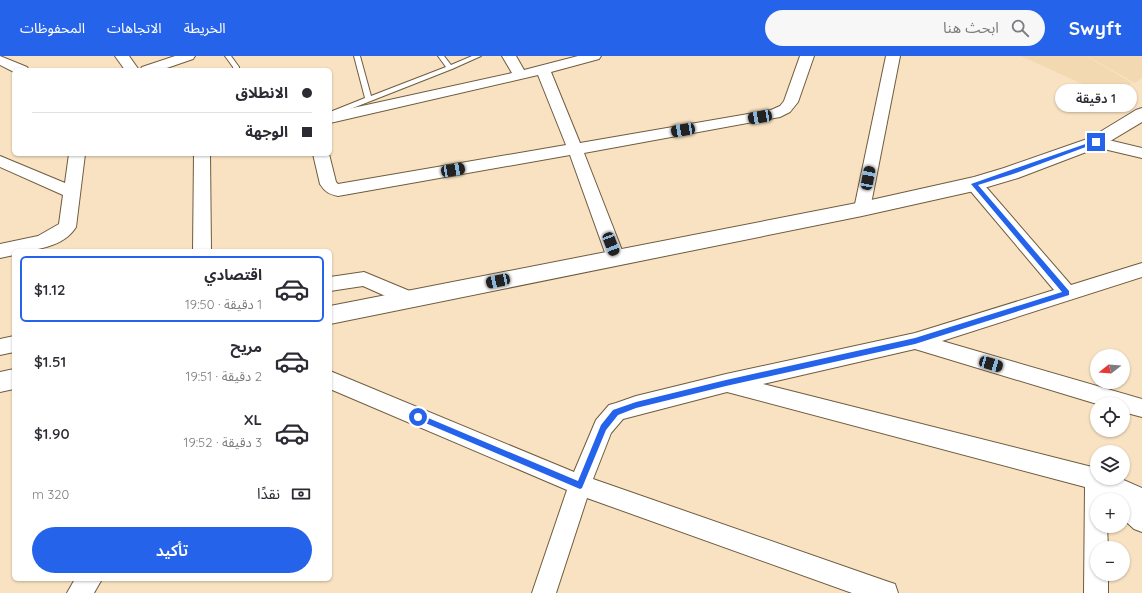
<!DOCTYPE html>
<html lang="ar">
<meta charset="utf-8">
<style>
body{margin:0;font-family:Quicksand,"Noto Sans Arabic",sans-serif;background:#f7f7f7;color:#2b2b33;direction:rtl;height:100vh;display:flex;flex-direction:column;font-size:15px;white-space:nowrap}
*{box-sizing:border-box;margin:0}
p{font-size:13px;color:#7c7c81}
.icon{flex:none;width:22px;height:22px;fill:none;stroke:currentColor;stroke-width:2;stroke-linecap:round;stroke-linejoin:round}
.map{position:relative;flex:1;overflow:hidden;direction:ltr}
.details{position:absolute;left:12px;top:193px;width:320px;height:332px;display:flex;flex-direction:column;background:#fff;border-radius:6px;box-shadow:0 1px 3px #0004;direction:rtl}
.details>*{flex:none}
.hud{position:absolute;left:12px;top:12px;width:320px;height:88px;border-radius:6px;box-shadow:0 1px 3px #0004;direction:rtl;display:grid;align-content:center;height:88px;padding:0 20px;background:#fff}
.needle{width:26px;rotate:253deg}
.buttons{position:absolute;left:1090px;top:293px;display:grid;gap:8px}
.buttons a{display:grid;place-items:center;width:40px;height:40px;border-radius:50%;background:#fff;box-shadow:0 1px 3px #0004;font-size:20px}
.end{position:absolute;width:18px;height:18px;margin:-9px;border:5px solid #2563eb;background:#fff;box-shadow:0 0 0 2px #fff}
.from{border-radius:50%}
.bubble{position:absolute;height:28px;border-radius:14px;background:#fff;box-shadow:0 1px 3px #0004;font-size:13px;font-weight:600;line-height:28px;text-align:center;direction:rtl}
.car{position:absolute;width:12px;height:24px;margin:-12px -6px;border-radius:5px;box-shadow:0 0 3px 1px #0007;background:linear-gradient(#222 24%,#8ab4d8 0 40%,#222 0 76%,#8ab4d8 0 86%,#222 0)}
.hud b{display:flex;align-items:center;gap:14px;height:38px;font-size:15px}
.hud b+b{border-top:1px solid #e1e1e2}
.hud i{width:10px;height:10px;background:#2b2b33}
ul{padding:7px 0 0;list-style:none}
li{display:flex;align-items:center;gap:12px;height:66px;margin:0 8px 6px;padding:0 12px;border:2px solid transparent;border-radius:6px}
li div{flex:1}
li b{display:block;font-size:15px}
li em{font-style:normal;font-weight:600}
li.active{border-color:#2563eb}
li>.icon{width:36px;height:36px;stroke-width:1.5}
.pay{display:flex;align-items:center;gap:10px;height:44px;padding:0 20px;font-size:15px}
.pay p{margin-inline-start:auto}
.primary-button{display:flex;gap:8px;margin-top:auto;padding:8px 20px}
.primary-button a{flex:1;height:46px;border-radius:24px;background:#2563eb;color:#fff;font-size:16px;font-weight:600;line-height:46px;text-align:center}
header{display:flex;align-items:center;gap:24px;box-sizing:border-box;height:56px;padding:0 20px;background:#2563eb;color:#fff}
header strong{font-size:19px}
nav{display:flex;gap:22px;margin-inline-start:auto;font-size:14px}
.search{width:280px;height:36px;background:#f7f7f7;display:flex;align-items:center;gap:10px;box-sizing:border-box;padding:0 14px;border-radius:22px;color:#7c7c81;font-size:15px}
.map>svg:first-child{display:block}
.built{fill:#f3d9b1}
.lines{fill:none;stroke-linecap:round;stroke-linejoin:round}
.service-casing{stroke:#6f5c3f;stroke-width:2}
.minor-casing{stroke:#6f5c3f;stroke-width:2}
.secondary-casing{stroke:#6f5c3f;stroke-width:2}
.service{fill:#fff;fill-rule:evenodd}
.minor{fill:#fff;fill-rule:evenodd}
.secondary{fill:#fff;fill-rule:evenodd}
.route{fill:#2563eb}
</style>
<header>
<strong>Swyft</strong>
<div class="search"><svg class="icon" aria-label="search" viewBox="0 0 24 24"><circle cx="10" cy="10" r="6"/><path d="M15 15l6 6"/></svg>ابحث هنا</div>
<nav><a>الخريطة</a><a>الاتجاهات</a><a>المحفوظات</a></nav>
</header>
<div class="map">
<svg width="1142" height="537" viewBox="0 0 1142 537">
<rect width="100%" height="100%" fill="#f8e2c1"/>
<g class="built">
<path d="M1021,0H1086L1132,27L1111,41Z"/>
<path d="M1087,0H1142V22L1135,27Z"/>
</g>
<g class="lines">
<g class="service-casing">
<g id="service">
<path d="M225,0H231L239,11V14H233V11Z"/>
<path d="M354,0H360L371,40L446,11L438,0H444L451,9L472,0H481L452,13L330,61V56L365,42Z"/>
</g>
</g>
<g class="minor-casing">
<g id="minor">
<path d="M0,0L27,11L29,14H14V16L0,9Z"/>
<path d="M115,0H129L139,14H125Z"/>
<path d="M175,0H195L193,3L161,14H140L142,11Z"/>
<path d="M502,0H516L524,14L578,0H601L599,3L551,16L580,87L771,54L780,50L784,45L800,0H814L798,46L790,56L780,61L584,97L625,202L622,207L616,209L610,207L607,202L570,99L338,140C329,138 325,136 320,128L313,98H329L336,126L338,128L566,89L538,19L330,67V57L512,17Z"/>
<path d="M886,0H900L870,153L868,157L862,159L856,157L854,153Z"/>
<path d="M1096,81L1142,92V102L1091,90L1088,86L1091,82Z"/>
<path d="M69,98H85L76,171C64,191 34,195 14,195V199L0,202V188L38,180L59,168L63,139L0,111V100L65,127Z"/>
<path d="M194,98H210L211,195H193Z"/>
<path d="M974,122L980,124L1071,229L1142,207V221L942,285L1142,343V361L1123,356V348H1097L915,293L763,328L1096,412L1097,422H1119L1142,432V476L1134,473L1123,463V444H1113L1114,442L1107,439V444H1097V470H1107L1108,492H1097V518H1108V537H1084L1085,431L727,336L623,363L611,377L593,423L886,525L895,528L898,537H852L587,442L556,537H532L567,434L330,333V315L574,416L596,364L609,349L616,347L636,340L726,318L915,277L1054,234L968,132L966,128L968,124Z"/>
<path d="M364,216L417,238L419,243L417,248L410,251L363,230L330,235V221Z"/>
<path d="M14,280V296L0,299V283Z"/>
<path d="M75,523H102L94,537H67Z"/>
</g>
</g>
<g class="secondary-casing">
<g id="secondary">
<path d="M1142,52V66L1102,90L1018,122L974,135L862,160L330,268V250L862,146L974,121L1004,112L1090,82L1136,54Z"/>
<path d="M14,313V333L0,336V316Z"/>
</g>
</g>
<use href="#service" class="service"/>
<use href="#minor" class="minor"/>
<use href="#secondary" class="secondary"/>
</g>
<path class="route" d="M1094,85L1099,86L1013,118L978,129L1069,235V239L915,288L726,330L636,352L618,359L606,374L582,432L580,433L416,363L415,361L416,359H421L578,425L601,369L613,354L636,346L726,324L915,282L1062,236L971,128Z"/>
</svg>
<div class="buttons">
<a><svg class="needle" viewBox="-14 -14 28 28"><path d="M0-13l5 13h-10z" fill="#e53935"/><path d="M0 13l5-13h-10z" fill="#7c7c81"/></svg></a>
<a><svg class="icon" aria-label="locate" viewBox="0 0 24 24"><circle cx="12" cy="12" r="6"/><path d="M12 2v4M12 18v4M2 12h4M18 12h4"/></svg></a>
<a><svg class="icon" aria-label="layers" viewBox="0 0 24 24"><path d="M12 4l9 5-9 5-9-5zM3 14l9 5 9-5"/></svg></a>
<a>+</a>
<a>−</a>
</div>
<i class="end from" style="left:418px;top:361px"></i>
<i class="end" style="left:1096px;top:86px"></i>
<div class="bubble" style="left:1055px;top:28px;width:82px">1 دقيقة</div>
<i class="car" style="left:760px;top:61px;rotate:260deg"></i>
<i class="car" style="left:683px;top:74px;rotate:260deg"></i>
<i class="car" style="left:453px;top:114px;rotate:80deg"></i>
<i class="car" style="left:868px;top:122px;rotate:11deg"></i>
<i class="car" style="left:611px;top:188px;rotate:159deg"></i>
<i class="car" style="left:498px;top:225px;rotate:258deg"></i>
<i class="car" style="left:991px;top:308px;rotate:106deg"></i>
<div class="hud">
<b><i class="from"></i>الانطلاق</b>
<b><i></i>الوجهة</b>
</div>
<section class="details">
<ul>
<li class="active"><svg class="icon" aria-label="car" viewBox="0 0 24 24"><path d="M5 17H2v-5l4-1 3-4h7l3 4 3 1v5h-3M9 17h6M6 11h13"/><circle cx="7" cy="17" r="2"/><circle cx="17" cy="17" r="2"/></svg><div><b>اقتصادي</b><p>1 دقيقة · 19:50</p></div><em>$1.12</em></li>
<li><svg class="icon" aria-label="car" viewBox="0 0 24 24"><path d="M5 17H2v-5l4-1 3-4h7l3 4 3 1v5h-3M9 17h6M6 11h13"/><circle cx="7" cy="17" r="2"/><circle cx="17" cy="17" r="2"/></svg><div><b>مريح</b><p>2 دقيقة · 19:51</p></div><em>$1.51</em></li>
<li><svg class="icon" aria-label="car" viewBox="0 0 24 24"><path d="M5 17H2v-5l4-1 3-4h7l3 4 3 1v5h-3M9 17h6M6 11h13"/><circle cx="7" cy="17" r="2"/><circle cx="17" cy="17" r="2"/></svg><div><b>XL</b><p>3 دقيقة · 19:52</p></div><em>$1.90</em></li>
</ul>
<div class="pay"><svg class="icon" aria-label="cash" viewBox="0 0 24 24"><path d="M3 7h18v10H3z"/><circle cx="12" cy="12" r="2"/></svg>نقدًا<p>320 m</p></div>
<div class="primary-button"><a>تأكيد</a></div>
</section>
</div>
